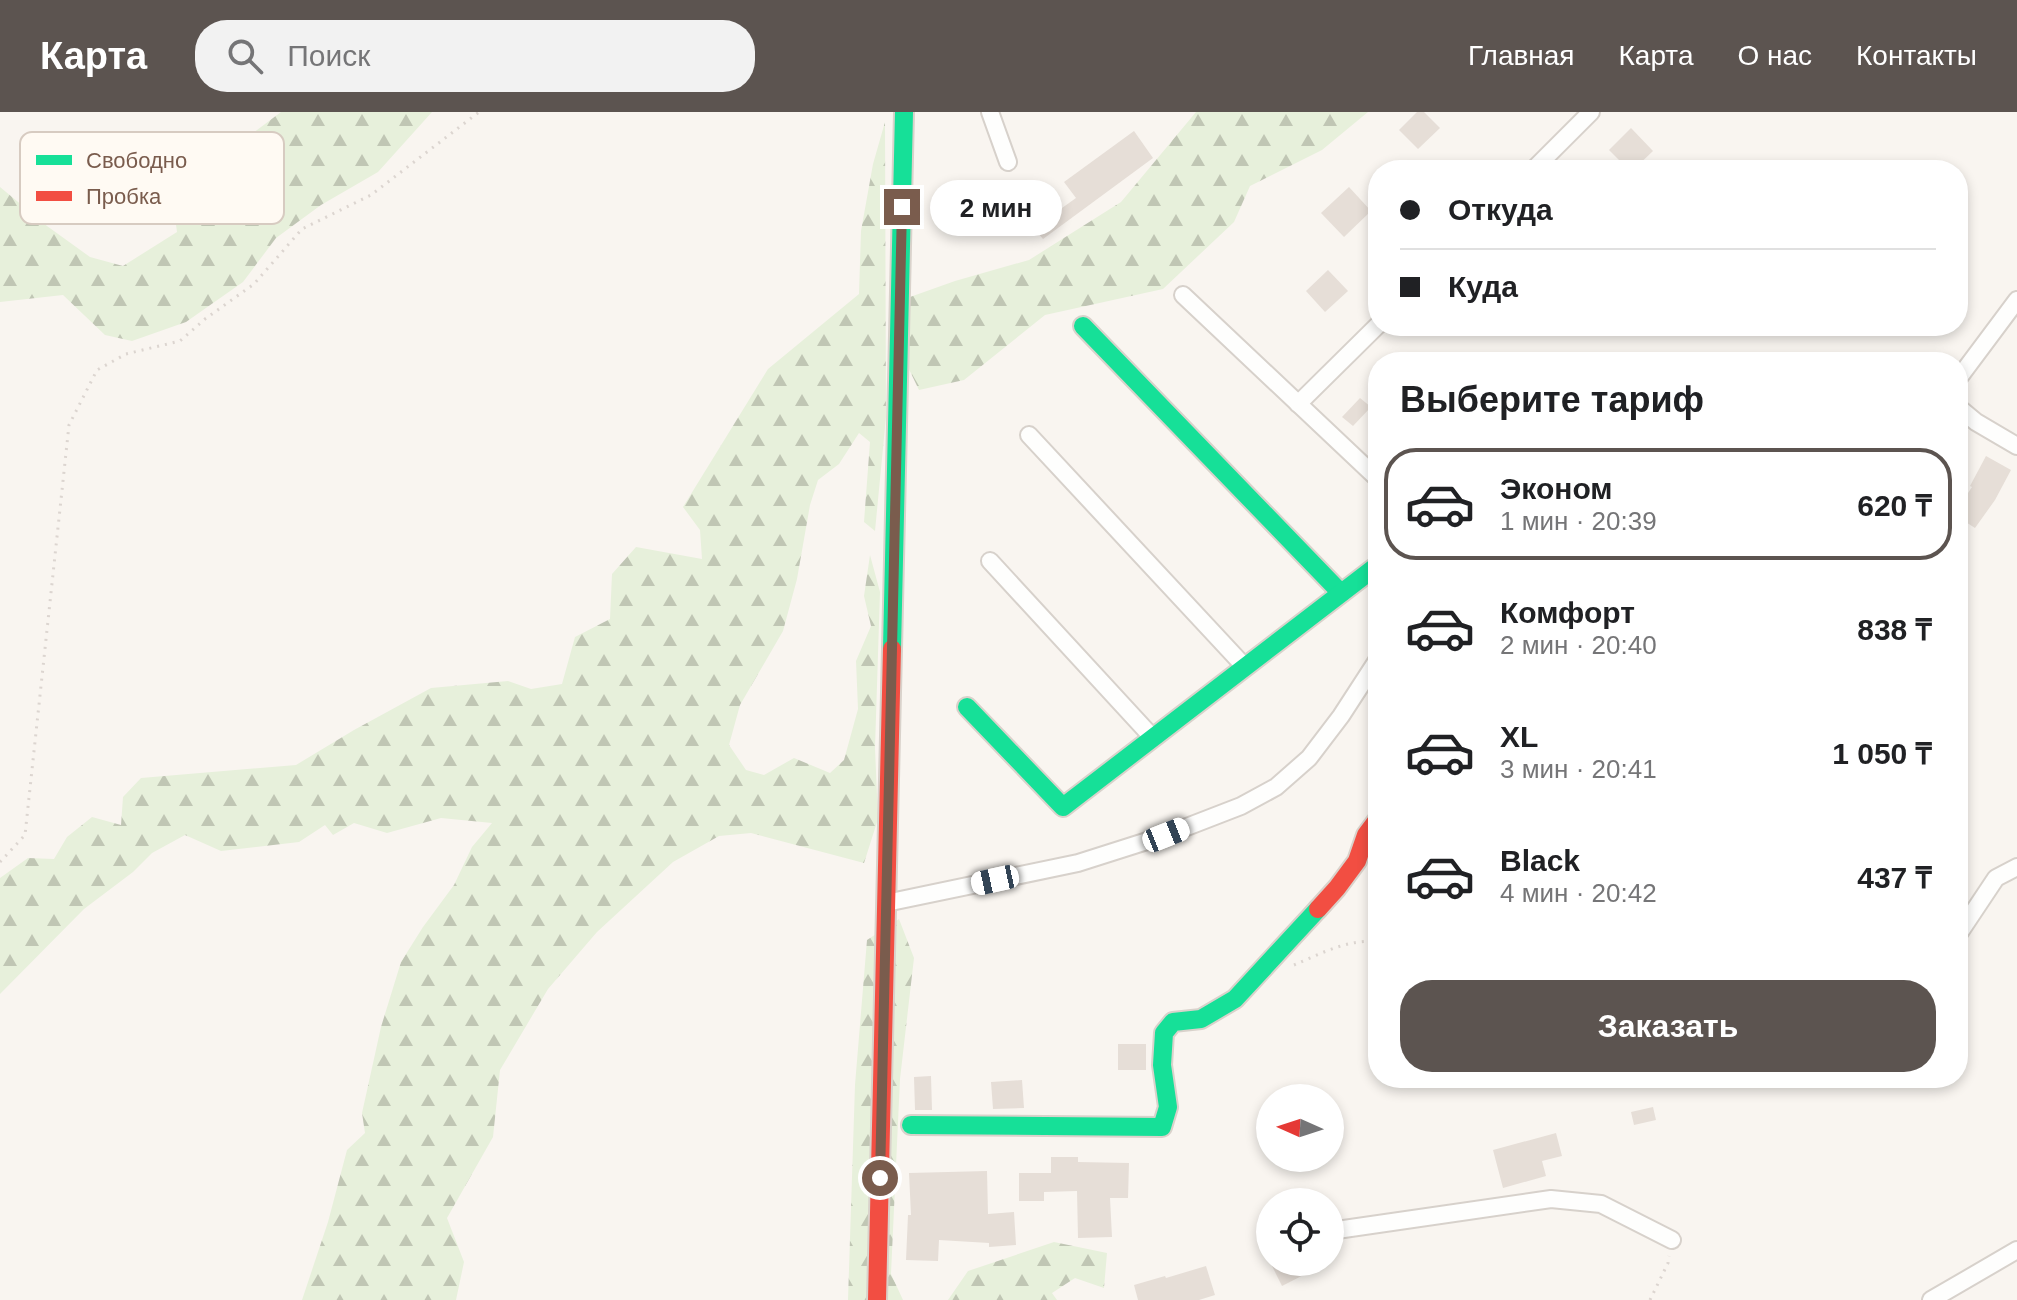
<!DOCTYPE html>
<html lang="ru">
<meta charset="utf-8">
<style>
body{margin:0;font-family:Arial,sans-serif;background:#f2f2f2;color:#202124;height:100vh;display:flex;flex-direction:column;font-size:30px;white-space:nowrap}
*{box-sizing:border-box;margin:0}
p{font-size:26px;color:#757577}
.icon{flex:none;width:44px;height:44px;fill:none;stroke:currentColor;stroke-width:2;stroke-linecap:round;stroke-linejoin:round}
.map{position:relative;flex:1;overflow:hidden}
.panel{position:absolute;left:1368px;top:240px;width:600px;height:736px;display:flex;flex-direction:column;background:#fff;border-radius:32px;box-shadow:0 4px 12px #0003}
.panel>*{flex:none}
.guide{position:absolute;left:1368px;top:48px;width:600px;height:176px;border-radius:32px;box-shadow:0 4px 12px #0003;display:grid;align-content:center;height:176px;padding:0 32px;background:#fff}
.needle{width:52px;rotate:273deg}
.controls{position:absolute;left:1256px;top:972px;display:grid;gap:16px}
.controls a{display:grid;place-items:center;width:88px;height:88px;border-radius:50%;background:#fff;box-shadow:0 4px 12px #0003;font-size:40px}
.end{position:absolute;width:36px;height:36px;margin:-18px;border:10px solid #7a5c4d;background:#fff;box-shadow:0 0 0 4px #fff}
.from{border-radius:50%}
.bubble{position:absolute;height:56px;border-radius:28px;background:#fff;box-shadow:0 4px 12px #0003;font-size:26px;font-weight:700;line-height:56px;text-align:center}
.car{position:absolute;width:24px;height:48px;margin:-24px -12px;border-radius:10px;box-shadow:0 0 6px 2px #0007;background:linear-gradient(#fff 24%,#345 0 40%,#fff 0 76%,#345 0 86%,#fff 0)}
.guide b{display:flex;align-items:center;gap:28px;height:76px;font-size:30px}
.guide b+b{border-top:2px solid #e0e0e0}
.guide i{width:20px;height:20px;background:#202124}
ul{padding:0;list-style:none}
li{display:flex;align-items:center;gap:24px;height:112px;margin:0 16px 12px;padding:0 16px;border:4px solid transparent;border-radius:32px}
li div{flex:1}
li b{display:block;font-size:30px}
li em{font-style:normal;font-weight:700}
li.current{border-color:#5c5450}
li>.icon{width:72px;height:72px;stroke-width:1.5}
h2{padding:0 32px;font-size:36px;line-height:96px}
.cta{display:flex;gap:16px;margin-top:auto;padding:16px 32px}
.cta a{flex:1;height:92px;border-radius:32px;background:#5c5450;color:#fff;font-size:32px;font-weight:700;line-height:92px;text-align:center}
header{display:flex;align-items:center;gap:48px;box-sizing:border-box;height:112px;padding:0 40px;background:#5c5450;color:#fff}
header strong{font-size:38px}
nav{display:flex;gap:44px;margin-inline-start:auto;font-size:28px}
.search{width:560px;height:72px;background:#f2f2f2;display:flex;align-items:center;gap:20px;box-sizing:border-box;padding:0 28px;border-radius:32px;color:#757577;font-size:30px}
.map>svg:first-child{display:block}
.forest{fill:url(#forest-firs)}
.building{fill:#e6ded7}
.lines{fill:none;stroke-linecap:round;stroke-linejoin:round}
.street-casing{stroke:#d7d1cb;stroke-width:20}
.fast-casing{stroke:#d9d2cb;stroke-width:22}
.jam-casing{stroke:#d9d2cb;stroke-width:22}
.path{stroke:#dcd5d0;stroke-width:3;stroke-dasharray:2 6;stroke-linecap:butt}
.street{stroke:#fefefd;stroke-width:16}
.fast{stroke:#16e098;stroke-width:18}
.jam{stroke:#f24e42;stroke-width:18}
.route{stroke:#7a5c4d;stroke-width:10}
.key{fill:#fffaf3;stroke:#d7cbc1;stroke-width:2}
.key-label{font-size:22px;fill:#7a5c4d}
</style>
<header>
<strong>Карта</strong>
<div class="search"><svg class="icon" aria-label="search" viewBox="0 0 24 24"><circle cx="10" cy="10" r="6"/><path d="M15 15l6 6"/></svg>Поиск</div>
<nav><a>Главная</a><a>Карта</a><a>О нас</a><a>Контакты</a></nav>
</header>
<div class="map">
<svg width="2017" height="1188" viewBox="0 0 2017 1188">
<defs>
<pattern id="forest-firs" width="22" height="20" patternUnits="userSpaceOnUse" patternTransform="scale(2)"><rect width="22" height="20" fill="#e7f0db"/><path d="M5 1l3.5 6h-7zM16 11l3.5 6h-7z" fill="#c0c6b4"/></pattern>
</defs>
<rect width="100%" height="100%" fill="#f9f5f0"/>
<g class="forest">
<path d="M281,0H432L378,60L321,93L276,126L243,170L186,210L132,229L105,223L63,183L0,190V75L47,114L90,145L123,154L177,120L174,98L225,42Z"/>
<path d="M1196,0H1368L1322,38L1250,74L1234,110L1163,177L1045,203L964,268L919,278L905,249L910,185L955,169L1029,148L1121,90Z"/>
<path d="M885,10L886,305L875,419L864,410L870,330L859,321L839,352L818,368L810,393L797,467L783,519L740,593L729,633L746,658L764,663L794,646L830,661L844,648L858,597L856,549L871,514L864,484L870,443L880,480L875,636L878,707L864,751L751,721L719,724L673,750L597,820L548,877L500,958L493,1025L447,1106L464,1150L456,1188H302L328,1110L347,1038L365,1021L362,1001L381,915L401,850L423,815L454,773L472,735L492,711L441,706L387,721L354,711L333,723L325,713L299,730L221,739L185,723L152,741L133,760L84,797L0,882V766L28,746L54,747L67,725L92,705L121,713L123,685L141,666L296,653L354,618L431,576L508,569L531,577L562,572L575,525L610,507L612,462L636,435L702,447L700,418L683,395L768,257L859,182L861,119L873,52Z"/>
<path d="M899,807L914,846L900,967L891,1162L903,1188H848L855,973L867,828Z"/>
<path d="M1054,1130L1107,1141L1104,1176L1075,1166L1052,1181L1057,1188H948L968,1159Z"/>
</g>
<g class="building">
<path d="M1417,0H1424L1440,16L1418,37L1399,18Z"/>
<path d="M1631,16L1653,39L1633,58H1629L1609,38Z"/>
<path d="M1134,19L1153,46L1043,127L1034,116L1076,86L1064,70Z"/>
<path d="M1349,75L1371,99L1344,125L1321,101Z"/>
<path d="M1328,158L1348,179L1325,200L1306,179Z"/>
<path d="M1360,286L1371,295L1353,314L1342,305Z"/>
<path d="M1986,344L2011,358L1995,388L1975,416L1958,405V396L1972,375L1970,374Z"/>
<rect x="1118" y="932" width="28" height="26"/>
<path d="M931,964L932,998H915L914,965Z"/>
<path d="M1022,968L1024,996L993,997L991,970Z"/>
<path d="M1653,995L1656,1008L1634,1013L1631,1000Z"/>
<path d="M1556,1021L1562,1044L1542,1049L1546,1064L1503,1076L1493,1038Z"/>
<path d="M1051,1045H1078V1050L1129,1051L1128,1086H1110L1112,1125L1078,1126L1077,1079L1044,1080V1089H1019V1061H1051Z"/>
<path d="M987,1059L988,1102L1014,1100L1016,1133L989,1135V1131L939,1128L938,1149L906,1148L908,1103H911L909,1061Z"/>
<path d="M1270,1150H1329L1282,1174Z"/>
<path d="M1206,1154L1215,1183L1199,1188H1138L1134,1173L1165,1164L1166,1166Z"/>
</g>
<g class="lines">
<g class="street-casing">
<g id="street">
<path d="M990,0L1008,50"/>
<path d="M1533,58L1591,0"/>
<path d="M1183,183L1378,367"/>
<path d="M1958,267L2017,188"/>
<path d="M1298,292L1378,213"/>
<path d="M1958,295L1976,310L2017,334"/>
<path d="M1029,323L1245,555"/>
<path d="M990,449L1153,626"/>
<path d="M886,791L1078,751L1166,723L1241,694L1276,675L1309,646L1341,604L1378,547"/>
<path d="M1958,823L1996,766L2017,755"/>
<path d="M1330,1119L1551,1087L1601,1092L1672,1128"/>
<path d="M1931,1188L2017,1138"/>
</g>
</g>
<g class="fast-casing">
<g id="fast">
<path d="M1083,214L1341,481"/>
<path d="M892,537L904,0"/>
<path d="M967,595L1063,695L1378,453"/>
<path d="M911,1013L1162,1015L1168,995L1162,953L1164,921L1173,910L1201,907L1235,887L1318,797"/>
</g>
</g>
<g class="jam-casing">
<g id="jam">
<path d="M1318,797L1337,776L1357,749L1366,723L1378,707"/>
<path d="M877,1188L892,537"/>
</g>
</g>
<g class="path">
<path d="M0,750L25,723L69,313L97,258L126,242L180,229L205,207L254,172L302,117L371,83L479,0"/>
<path d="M1294,853C1320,842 1349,826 1378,830"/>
<path d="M1650,1188L1668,1151L1669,1144"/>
</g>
<use href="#street" class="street"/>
<use href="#fast" class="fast"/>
<use href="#jam" class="jam"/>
</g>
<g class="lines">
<path class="route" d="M880,1066L902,95"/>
</g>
<rect x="20" y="20" width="264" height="92" rx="12" class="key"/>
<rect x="36" y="43" width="36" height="10" fill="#16e098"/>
<rect x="36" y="79" width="36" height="10" fill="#f24e42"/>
<g class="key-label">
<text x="86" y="56">Свободно</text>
<text x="86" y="92">Пробка</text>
</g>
</svg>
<div class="controls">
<a><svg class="needle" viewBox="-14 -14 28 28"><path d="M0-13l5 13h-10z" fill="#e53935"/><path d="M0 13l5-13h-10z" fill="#757577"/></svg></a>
<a><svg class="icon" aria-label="locate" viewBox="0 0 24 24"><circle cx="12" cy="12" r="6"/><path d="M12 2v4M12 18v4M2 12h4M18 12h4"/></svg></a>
</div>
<i class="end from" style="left:880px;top:1066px"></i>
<i class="end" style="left:902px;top:95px"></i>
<div class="bubble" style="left:930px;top:68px;width:132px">2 мин</div>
<i class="car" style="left:1166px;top:723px;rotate:68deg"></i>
<i class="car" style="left:995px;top:768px;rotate:258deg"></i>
<div class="guide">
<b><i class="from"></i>Откуда</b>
<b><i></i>Куда</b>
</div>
<section class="panel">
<h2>Выберите тариф</h2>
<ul>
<li class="current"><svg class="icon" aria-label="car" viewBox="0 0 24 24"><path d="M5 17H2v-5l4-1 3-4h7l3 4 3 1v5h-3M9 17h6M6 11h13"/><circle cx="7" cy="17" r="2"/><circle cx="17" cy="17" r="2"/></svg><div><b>Эконом</b><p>1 мин · 20:39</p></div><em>620 ₸</em></li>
<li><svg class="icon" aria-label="car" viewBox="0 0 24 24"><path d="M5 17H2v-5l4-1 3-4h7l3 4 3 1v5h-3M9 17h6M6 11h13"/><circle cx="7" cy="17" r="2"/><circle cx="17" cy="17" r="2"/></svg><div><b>Комфорт</b><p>2 мин · 20:40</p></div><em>838 ₸</em></li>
<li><svg class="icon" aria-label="car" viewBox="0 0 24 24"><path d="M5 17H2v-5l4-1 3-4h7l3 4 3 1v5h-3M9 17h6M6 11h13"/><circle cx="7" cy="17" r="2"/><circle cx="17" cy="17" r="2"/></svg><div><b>XL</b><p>3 мин · 20:41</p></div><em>1 050 ₸</em></li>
<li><svg class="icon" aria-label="car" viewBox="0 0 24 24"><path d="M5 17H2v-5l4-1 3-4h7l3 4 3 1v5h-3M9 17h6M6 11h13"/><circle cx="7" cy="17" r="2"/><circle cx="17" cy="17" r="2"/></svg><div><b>Black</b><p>4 мин · 20:42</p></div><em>437 ₸</em></li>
</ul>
<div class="cta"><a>Заказать</a></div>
</section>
</div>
